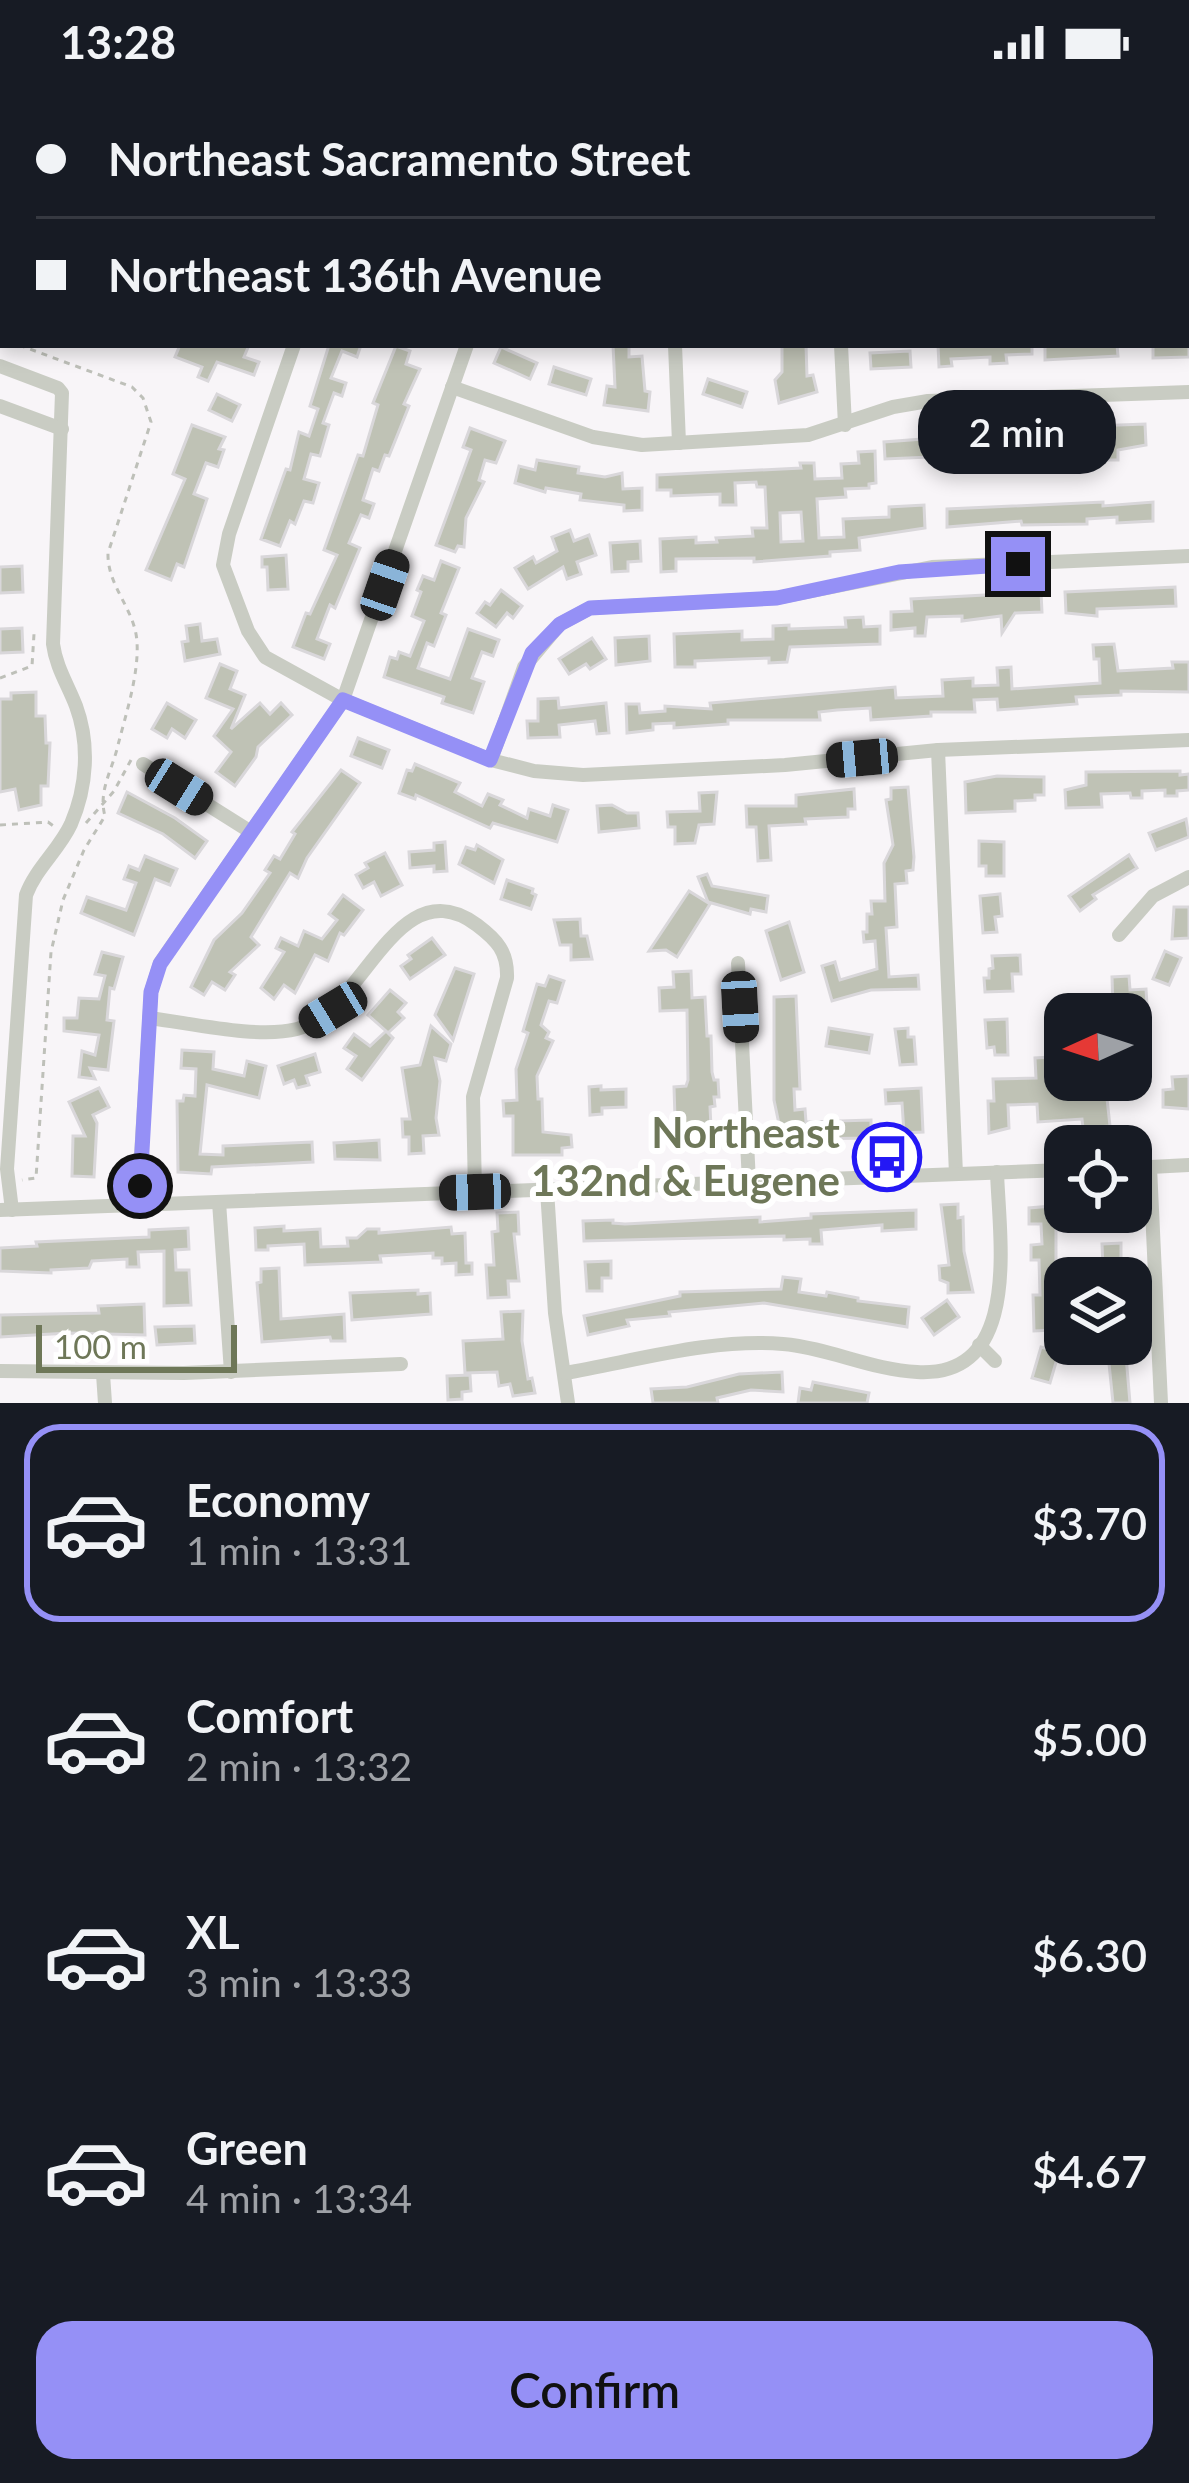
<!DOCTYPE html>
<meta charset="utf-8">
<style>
body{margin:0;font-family:Lato,sans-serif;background:#20242c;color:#f1f3f6;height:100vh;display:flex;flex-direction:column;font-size:45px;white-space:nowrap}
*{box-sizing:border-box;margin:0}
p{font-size:39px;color:#9ea1a6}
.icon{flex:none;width:66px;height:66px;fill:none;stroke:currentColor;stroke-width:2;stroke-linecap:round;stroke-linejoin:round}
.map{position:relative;height:1319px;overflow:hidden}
.drawer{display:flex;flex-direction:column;background:#171b24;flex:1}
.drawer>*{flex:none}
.hud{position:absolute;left:0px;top:0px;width:1191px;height:264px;box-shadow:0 6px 18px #0003;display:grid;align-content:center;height:264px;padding:0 36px;background:#171b24}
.needle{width:78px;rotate:267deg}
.tools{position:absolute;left:1044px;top:909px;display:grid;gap:24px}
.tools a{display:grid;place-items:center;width:108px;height:108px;border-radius:24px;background:#171b24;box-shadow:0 6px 18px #0003;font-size:60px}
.scale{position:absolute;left:36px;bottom:30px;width:201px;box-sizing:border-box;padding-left:12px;border:6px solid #6e7758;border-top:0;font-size:33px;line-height:42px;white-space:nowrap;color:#6e7758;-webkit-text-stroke:9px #fff;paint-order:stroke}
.end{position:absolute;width:54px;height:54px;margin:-27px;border:15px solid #9590f6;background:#111;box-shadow:0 0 0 6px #111}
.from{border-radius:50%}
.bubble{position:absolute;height:84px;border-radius:36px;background:#171b24;box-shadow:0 6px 18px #0003;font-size:39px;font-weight:600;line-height:84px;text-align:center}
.car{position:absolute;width:36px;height:72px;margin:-36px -18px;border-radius:15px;box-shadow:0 0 9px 3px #0007;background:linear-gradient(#222 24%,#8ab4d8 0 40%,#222 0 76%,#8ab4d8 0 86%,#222 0)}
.hud b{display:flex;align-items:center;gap:42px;height:114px;font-size:45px}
.hud b+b{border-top:3px solid #363941}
.hud i{width:30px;height:30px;background:#f1f3f6}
ul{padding:21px 0 0;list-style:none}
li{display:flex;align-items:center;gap:36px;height:198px;margin:0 24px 18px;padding:0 12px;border:6px solid transparent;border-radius:36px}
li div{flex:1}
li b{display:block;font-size:45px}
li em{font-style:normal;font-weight:600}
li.current{border-color:#9590f6}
li>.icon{width:108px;height:108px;stroke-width:1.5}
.primary-button{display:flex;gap:24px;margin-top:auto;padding:24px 36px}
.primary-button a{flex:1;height:138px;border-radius:36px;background:#9590f6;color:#111;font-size:48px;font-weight:600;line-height:138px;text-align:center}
.status{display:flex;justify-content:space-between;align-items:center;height:84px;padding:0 60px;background:#171b24;direction:ltr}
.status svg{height:33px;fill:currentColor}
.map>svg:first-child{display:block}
.building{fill:#bfc2b5;stroke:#d9d7da;stroke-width:3;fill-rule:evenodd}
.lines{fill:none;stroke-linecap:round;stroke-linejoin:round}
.path{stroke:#bec0b9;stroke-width:3;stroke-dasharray:6 6;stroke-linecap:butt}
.minor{stroke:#c9ccc3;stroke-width:14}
.route{stroke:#9590f6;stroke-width:15}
.labels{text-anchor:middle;stroke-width:12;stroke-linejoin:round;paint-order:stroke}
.poi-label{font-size:42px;font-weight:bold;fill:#6e7758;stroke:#fff;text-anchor:end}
</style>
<div class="status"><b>13:28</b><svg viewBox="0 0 49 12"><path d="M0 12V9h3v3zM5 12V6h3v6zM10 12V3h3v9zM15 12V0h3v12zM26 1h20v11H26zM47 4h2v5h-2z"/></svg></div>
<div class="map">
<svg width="1189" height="1319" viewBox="0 0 1189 1319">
<rect width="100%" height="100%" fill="#f8f5f8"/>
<g class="building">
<path d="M180,261H249L244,273L259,278L254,291L217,278L208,297L198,293L202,283L175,273Z"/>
<path d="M329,261H361L357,273L342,267L331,294L346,299L342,312L334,309L323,339L329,341L320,372L311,370L304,395L319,399L313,419L304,417L295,440L290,437L280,462L261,455L286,385L290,386L299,348L309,352L318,325L310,322Z"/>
<path d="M613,261H629V273L642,272L645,307L650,308L648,327L604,321L607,302L615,303Z"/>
<path d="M782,261H806L807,292L813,291L817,308L779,319L775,296L782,288Z"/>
<path d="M938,261H1032V270L1006,271L1007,279L990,280V273L951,275L952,282L939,283Z"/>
<path d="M1045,261H1117L1118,272L1045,276Z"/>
<path d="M1153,261H1189V273L1153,274Z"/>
<path d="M396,262L410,267L406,280L420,285L404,320L409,322L389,372L385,371L379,387L373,385L363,416L374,420L369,434L361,431L349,459L360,464L335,524L330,521L317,555L330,560L324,575L293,563L306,529L310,530L337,471L324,466L358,371L363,372L378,321L373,319Z"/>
<path d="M501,263L537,279L530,295L494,279Z"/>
<path d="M910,267L911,283L871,285L870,269Z"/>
<path d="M554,283L591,295L586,311L549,300Z"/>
<path d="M708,295L747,308L742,323L703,310Z"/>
<path d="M217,310L240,321L232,337L209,326Z"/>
<path d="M1145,340L1146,361L1118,366V376H1108L1107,359L1072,360V375L1056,376L1054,348H1066L1067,343Z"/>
<path d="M192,341L225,353L219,365L224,366L218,383L206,379L194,410L207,415L184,483L177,480L171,496L146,486L185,395L173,390Z"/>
<path d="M470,344L505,357L496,379L485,376L479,396L484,398L466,434L464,463L458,462L455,468L436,461L471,366L463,363Z"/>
<path d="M1031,344L1032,369L1027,370V379H1015L1014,370L986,372L987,384L971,385V378L953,379L952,372L885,375L884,358L949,353V349L1015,351L1014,345Z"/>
<path d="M875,367L876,399L869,400V404L845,405L846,413L817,415L819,454L844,453L843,435L889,433V423L924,421L925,444L859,454L860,466L830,468V472L754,478V474L676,475V487L661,488L660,455L696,453V459L717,458L716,454L753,452L752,444H767L765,403H757L756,398L735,399L736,421H720V410L671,412V406H657V391L801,384L800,379H814L815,395L842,394L841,380L859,379L858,368ZM801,428L803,457L781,458L780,429Z"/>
<path d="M537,376L579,383L578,389L605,393L622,389L623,405L642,404V426L624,427V421L580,416L581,410L546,404L545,408L515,399L519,382L535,386Z"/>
<path d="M1103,418V422L1153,418V437L1117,439V433L1087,435V440L1022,441L1021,437L947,443V425Z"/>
<path d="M570,446L574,457L589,451L596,471L577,478L581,490L567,495L563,483L528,505L515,484L533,473L536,479L557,467L552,453Z"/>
<path d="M640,457L641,477L628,478V487L612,488L610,459Z"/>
<path d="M286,471L288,505L268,506L267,483H262V473Z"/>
<path d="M441,477L459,484L441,529L446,531L434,562L427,559L418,584L450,595L468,545L499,556L493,572L482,568L472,594L484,598L473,629L442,619L444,613L384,593L390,573L397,575L399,568L410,572L424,537L412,532L421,508L417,506L423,492L434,496Z"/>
<path d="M22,482L23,508L0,509V483Z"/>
<path d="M1175,503L1176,522L1097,525V532L1066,529L1065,508Z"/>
<path d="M501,506L522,522L513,534L507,529L496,543L477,529L485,518L490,521Z"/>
<path d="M1041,508L1042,528L1015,529L1002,549L1001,532L962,537V532L927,533L925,552H915V544L891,546V528L912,527L911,515Z"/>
<path d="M863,533L864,543L880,542V560L790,563L787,578L769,579V574L743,575L695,577V583H675L674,550L742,547V556L773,555V542L789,541V545L846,543L845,534Z"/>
<path d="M200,540L202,557L217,555L220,570L185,577L182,558L188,557L186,542Z"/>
<path d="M22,544L23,568L0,569V545Z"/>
<path d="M649,552L650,577L616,581L615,554Z"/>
<path d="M592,554L606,575L590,585L586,580L569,590L559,575Z"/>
<path d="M1114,560L1118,587L1173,584L1172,578H1189V608L1121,607V611L1076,613L1077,620L998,626L997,615L974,616L975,628H931V632L871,636L870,624L837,626L819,628L820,636H728V640L674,644V639L653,640V646L627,649L626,620H639L640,629L665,627V622L711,625L710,619L895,603L896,614L943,612L942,596L973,594V602L998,601L997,584L1011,583L1012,605L1100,599L1099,575H1094L1093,561Z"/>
<path d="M220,580L237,587L230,605L245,611L231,645L260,619L270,630L281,619L292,631L258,663L256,673L235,702L216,688L231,668L214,652L233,625L206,614Z"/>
<path d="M36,608V632H45L46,659H50L48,702H41V721L19,726L15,705L0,708V615H11V609Z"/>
<path d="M558,614L559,624L606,619L609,649L597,650L595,637L559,641L560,653L528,654L527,637H538V615Z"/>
<path d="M167,619L196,636L185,654L172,645L167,654L152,645Z"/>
<path d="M358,654L389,666L382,684L351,672Z"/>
<path d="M415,680L460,699L455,708L482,722L488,710L503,716L500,721L527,734L529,725L550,732L553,721L568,726L557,758L493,739L490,744L416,711L415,715L399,709L407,686L412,687Z"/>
<path d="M341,686L360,699L307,774L298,794L290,789L251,853L259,861L230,888L235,891L225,906L212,898L204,911L191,903L214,856L242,829L270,789L265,786L274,772L280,775L295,750L292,748Z"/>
<path d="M1180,687V691L1189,690V706L1177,707V712H1165V706L1142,707V714H1131L1130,709L1101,710L1102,723L1066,724L1065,706L1086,701V688Z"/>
<path d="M997,692L1044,693V711H1035V716L1015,717V727L966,729L965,698Z"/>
<path d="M908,703L914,773L913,786L906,787L907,799L895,800L897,843L886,844L889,893L918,891L919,905L871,906L832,917L822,882L835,878L840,896L877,885L875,857L864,858L863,848H867V830H872L871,817H885L884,779L893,761L886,716L891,715V704Z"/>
<path d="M854,705L855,725H848V733L805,735L806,740L769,742L771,776L758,777L756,743H747L746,722H796V711Z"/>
<path d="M127,708L175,734L207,757L195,774L163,750L118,729Z"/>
<path d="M717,708L714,740L699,741L695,759L675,760V743H668L667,728L700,727L699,709Z"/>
<path d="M612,721L627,729H638L639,744L599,748L597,722Z"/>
<path d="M1186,735L1189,753L1156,766L1149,749Z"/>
<path d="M979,757L1004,758V792H986V782H979Z"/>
<path d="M445,758L447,787L434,788V782L410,784L409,768L434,766V759Z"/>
<path d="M477,761L503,776L494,799L459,780L466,763L475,766Z"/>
<path d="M385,769L402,801L381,812L374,798L363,804L356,791L368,784L365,779Z"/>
<path d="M1129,771L1137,784L1093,811L1096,815L1080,827L1069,812Z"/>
<path d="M145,772L177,785L170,801L155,795L134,851L81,829L87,813L126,826L136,799L124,795L129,782L139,786Z"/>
<path d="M707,790L712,802L768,812L766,828L751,825L750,830L708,818L698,793Z"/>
<path d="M507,796L533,805L532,809L536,811L531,825L501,815Z"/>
<path d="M689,807L710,820L677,873L666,866L649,867Z"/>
<path d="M1000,810L1002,832L995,833L997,848L983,849L980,812Z"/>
<path d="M343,811L363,826L344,851L340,849L328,877L315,871L295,909L284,901L274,915L261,904L284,868L276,864L281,854L298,862L304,847L322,855L337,836L329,830Z"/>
<path d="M1174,823H1189V854L1172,855Z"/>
<path d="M580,835L581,852H587L592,875L571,876V861H560L554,836Z"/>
<path d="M789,838L804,888L781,896L766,847Z"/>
<path d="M432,854L445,871L410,895L401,882L411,875L408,871Z"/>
<path d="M1165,867L1181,874L1169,901L1153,895Z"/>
<path d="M102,868L123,873L114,905L110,904L107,936L114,937L108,986L90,984L95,995L79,993L82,967L95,971L99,951L64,947V934H77L79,914L99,915L105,892L95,890Z"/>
<path d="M1020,871L1021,890H1012L1013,907L985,908L984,894H989V885L993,884L992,872Z"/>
<path d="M455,884L474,890L453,956L435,931Z"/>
<path d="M691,887L692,914L705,913L707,952H711L712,988L714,996H718L719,1013H714L715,1022L710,1023L712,1063L676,1065L674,1003L686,1002L688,996L687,926L660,927L659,904L674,903L673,888Z"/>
<path d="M549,892L564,897L557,919L549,917L541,941L549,948L546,954L553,957L537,992L538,1015H542L543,1048L571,1051L572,1063L562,1064V1071H513V1032H504L503,1017L517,1016L516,985L528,949L523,947L537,900L545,902Z"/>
<path d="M1129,892L1130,906L1146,905L1147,921L1113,923L1112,893Z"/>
<path d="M390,906L406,919L398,928L404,934L388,949L393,954L362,996L347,985L356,972L344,964L354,950L370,962L386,947L368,931Z"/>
<path d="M796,912L800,1005H794L795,1026L805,1025L806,1038L871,1036V1054L804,1055L805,1063L784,1064L774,1016V913Z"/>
<path d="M1007,935L1008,971H995L994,963L987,964L985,936Z"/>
<path d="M431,942L451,960L446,977L435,974L440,997L436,1034L439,1051L423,1052L424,1069L409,1070V1053H403L402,1035H410L402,984L420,981Z"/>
<path d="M829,944L872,951L869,969L826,962Z"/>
<path d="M908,944V953H914L916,980L900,981L895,945Z"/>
<path d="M182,966L214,968L213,985L244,992L247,977L266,982L259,1014L207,1001L200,1070L223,1071V1062L312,1058L313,1078L212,1083L211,1090L178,1088L177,1017H183L184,1011L195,1012L196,985L181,984Z"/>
<path d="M315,970L320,988L306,992L309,1001L297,1004L294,996L284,1000L278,982Z"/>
<path d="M1051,973L1058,999L1105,996L1110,1042L1083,1044L1082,1035L1038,1038L1037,1020L1008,1021L1009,1044L989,1049L988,1017H994L993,995L1036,994L1035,974Z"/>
<path d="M1189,992V1025L1163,1023V1006L1173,1005L1172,993Z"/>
<path d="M601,1002V1006L626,1005V1023L602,1024V1030L590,1031L589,1003Z"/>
<path d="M99,1004L109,1023L93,1031L97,1039L94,1093L72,1092L73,1052H85L69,1018Z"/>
<path d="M921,1004L923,1048L904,1049L902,1019L886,1020L885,1006Z"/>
<path d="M379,1056L380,1076L335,1075L334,1059Z"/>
<path d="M958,1120V1134L963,1133L964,1167L973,1208L948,1209V1199L940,1196L939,1182L949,1181L941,1121Z"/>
<path d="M1065,1121V1128H1121V1137L1056,1138V1177H1063V1189H1056L1058,1218H1063V1232L1053,1233L1054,1246L1034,1247L1033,1211H1040L1039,1176H1031V1161L1042,1160L1041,1140H1029V1124Z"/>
<path d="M916,1126V1145L882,1147V1141L821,1146L822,1160H810V1155L784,1156V1152L584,1157L583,1137L613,1136V1139L625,1140L760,1133V1138L811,1134V1130Z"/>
<path d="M518,1128L519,1150H514L519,1197H508L509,1213L488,1214L486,1181H494L492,1148L498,1147L497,1129Z"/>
<path d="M284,1142V1147L320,1145L321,1163L348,1162L347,1154H357L367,1145H379V1149L451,1143L452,1150L465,1149L466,1179H472V1190L456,1191V1179L442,1180V1174H433V1169L380,1172L381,1178L305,1181L304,1160L268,1162V1166H256L255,1144Z"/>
<path d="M188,1144L189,1165L175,1166L176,1186H189L191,1221L164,1222V1167L138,1168L139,1183H127V1175L92,1177L89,1184L51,1186V1189L0,1187V1164L37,1162L36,1158L149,1153V1146Z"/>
<path d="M1121,1159V1194H1098V1184L1103,1183L1102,1160Z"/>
<path d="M611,1177V1194H602V1207H587L585,1178Z"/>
<path d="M279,1184L281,1235L344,1230L345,1257H331L330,1253L262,1258L257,1199L261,1198V1185Z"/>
<path d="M783,1193L801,1195L799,1208L826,1212L827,1208L858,1214V1217L909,1223L907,1243L764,1219L669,1228L670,1232L627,1236L629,1242L588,1251L584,1232L680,1212V1208L781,1205Z"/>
<path d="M418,1206V1210L430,1209L431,1230L352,1236L350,1209Z"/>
<path d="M947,1216L959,1233L934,1251L922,1234Z"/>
<path d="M144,1220L145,1251L69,1249L0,1253V1231L99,1229L98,1222Z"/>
<path d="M523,1227L522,1257L528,1295L532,1294L535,1309L513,1312L510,1300L499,1302L497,1288L465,1289L463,1257L503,1255L501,1228Z"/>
<path d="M194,1242L195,1259L157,1261L155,1243Z"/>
<path d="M1107,1260H1125L1130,1319H1113Z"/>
<path d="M1041,1263L1059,1268L1050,1299L1032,1294Z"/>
<path d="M782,1288L783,1308L751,1306L717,1314L718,1319H653L651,1305L687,1303L739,1290Z"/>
<path d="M470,1291L471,1307L462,1308V1315L448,1316L447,1292Z"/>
<path d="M813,1298L869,1309L867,1319H798L800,1304L811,1306Z"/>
</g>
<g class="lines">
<g class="path">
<path d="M0,254L3,255"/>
<path d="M19,261L132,303L143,314L151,338L108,469C107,502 135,525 137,558C139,590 126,630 118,661C112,687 98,707 105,732L84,766L63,816L51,868L36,1094L22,1096"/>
<path d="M0,594L32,582L34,550H38"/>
<path d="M86,739L114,707L131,676"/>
<path d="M0,741L48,738L56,744"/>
</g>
<g class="minor">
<path d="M116,0L121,3"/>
<path d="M507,0V3"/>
<path d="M591,0L592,3"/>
<path d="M541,3V0"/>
<path d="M1188,29H1189"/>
<path d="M0,135L3,136"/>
<path d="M294,261L229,450L223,481L248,547L265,573L343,616L491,676L534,687L583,691L785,681L938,666L1189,656"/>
<path d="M675,261L679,359"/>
<path d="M841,261L845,341"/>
<path d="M0,282L58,304L62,309L53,560C56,583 68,601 76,622C90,660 87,703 71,740C59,766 36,784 26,811L7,1085L12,1126"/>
<path d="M452,303L593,353L642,361L808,351L893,323L928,317L1189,308"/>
<path d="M0,322L62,345"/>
<path d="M938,666L956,1090"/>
<path d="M491,676L524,583L560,540L590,524L777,514L932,483L1189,472"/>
<path d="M143,680L251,748"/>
<path d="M1119,851L1153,812L1189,793"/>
<path d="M738,879L749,1098"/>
<path d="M149,934C191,939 257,955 297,945C364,928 396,782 477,841C497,856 508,868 507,894L473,1013L475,1108"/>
<path d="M1150,1083L1161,1319"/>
<path d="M1131,1084L1189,1081"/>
<path d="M547,1106L555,1229L568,1319"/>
<path d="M219,1118L231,1288"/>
<path d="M138,1121L151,908L160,879L343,616L467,261"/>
<path d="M0,1126L1065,1086"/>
<path d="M979,1261L995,1277"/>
<path d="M0,1287L184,1289L401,1280"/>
<path d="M565,1289C635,1277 712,1254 783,1260C829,1264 872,1286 917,1288C1023,1294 999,1154 997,1088"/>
<path d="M103,1290L105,1319"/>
</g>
</g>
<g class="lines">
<path class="route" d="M140,1102L151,908L160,880L343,616L490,676L532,569L560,540L590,524L777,514L899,488L1018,480"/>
</g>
<defs>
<g id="bus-ring" transform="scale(3.45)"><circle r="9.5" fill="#fff" stroke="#2418f5" stroke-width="1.5"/><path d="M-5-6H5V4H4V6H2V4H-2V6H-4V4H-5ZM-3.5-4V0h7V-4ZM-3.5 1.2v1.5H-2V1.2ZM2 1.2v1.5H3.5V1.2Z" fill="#2418f5"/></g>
</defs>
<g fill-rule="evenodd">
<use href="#bus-ring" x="887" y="1073"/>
</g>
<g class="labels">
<g class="poi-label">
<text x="840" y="1064">Northeast<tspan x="840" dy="48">132nd &amp; Eugene</tspan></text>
</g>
</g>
</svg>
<div class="tools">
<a><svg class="needle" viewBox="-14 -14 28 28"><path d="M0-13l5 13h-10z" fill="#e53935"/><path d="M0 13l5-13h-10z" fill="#9ea1a6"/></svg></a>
<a><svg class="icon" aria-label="locate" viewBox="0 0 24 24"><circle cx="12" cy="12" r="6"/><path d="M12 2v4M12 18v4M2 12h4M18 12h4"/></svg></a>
<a><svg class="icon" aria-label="layers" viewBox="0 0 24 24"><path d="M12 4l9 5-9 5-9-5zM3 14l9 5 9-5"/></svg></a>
</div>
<div class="scale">100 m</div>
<i class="end from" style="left:140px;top:1102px"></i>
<i class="end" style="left:1018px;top:480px"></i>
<div class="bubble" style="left:918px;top:306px;width:198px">2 min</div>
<i class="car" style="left:385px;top:501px;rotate:19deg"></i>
<i class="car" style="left:862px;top:674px;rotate:265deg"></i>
<i class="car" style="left:179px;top:703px;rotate:122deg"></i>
<i class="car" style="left:740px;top:923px;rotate:177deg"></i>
<i class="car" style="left:333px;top:926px;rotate:239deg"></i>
<i class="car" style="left:475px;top:1108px;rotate:268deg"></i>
<div class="hud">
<b><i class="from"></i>Northeast Sacramento Street</b>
<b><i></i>Northeast 136th Avenue</b>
</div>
</div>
<section class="drawer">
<ul>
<li class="current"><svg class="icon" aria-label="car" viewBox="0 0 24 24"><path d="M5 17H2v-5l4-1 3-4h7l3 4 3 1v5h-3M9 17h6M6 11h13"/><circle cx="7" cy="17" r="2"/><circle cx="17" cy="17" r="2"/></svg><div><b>Economy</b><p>1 min · 13:31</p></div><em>$3.70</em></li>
<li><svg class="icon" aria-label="car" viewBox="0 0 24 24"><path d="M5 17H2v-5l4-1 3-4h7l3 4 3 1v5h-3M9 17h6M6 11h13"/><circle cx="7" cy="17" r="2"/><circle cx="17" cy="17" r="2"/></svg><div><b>Comfort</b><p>2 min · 13:32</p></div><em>$5.00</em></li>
<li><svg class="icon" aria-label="car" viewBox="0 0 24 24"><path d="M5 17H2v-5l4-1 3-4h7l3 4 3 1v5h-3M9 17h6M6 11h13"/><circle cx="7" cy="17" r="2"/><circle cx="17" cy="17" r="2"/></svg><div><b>XL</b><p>3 min · 13:33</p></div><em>$6.30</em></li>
<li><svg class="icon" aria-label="car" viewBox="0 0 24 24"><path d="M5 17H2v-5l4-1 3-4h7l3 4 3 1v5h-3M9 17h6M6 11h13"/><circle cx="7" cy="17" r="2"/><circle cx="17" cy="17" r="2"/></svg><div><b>Green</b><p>4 min · 13:34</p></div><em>$4.67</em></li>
</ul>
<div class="primary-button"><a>Confirm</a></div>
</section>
